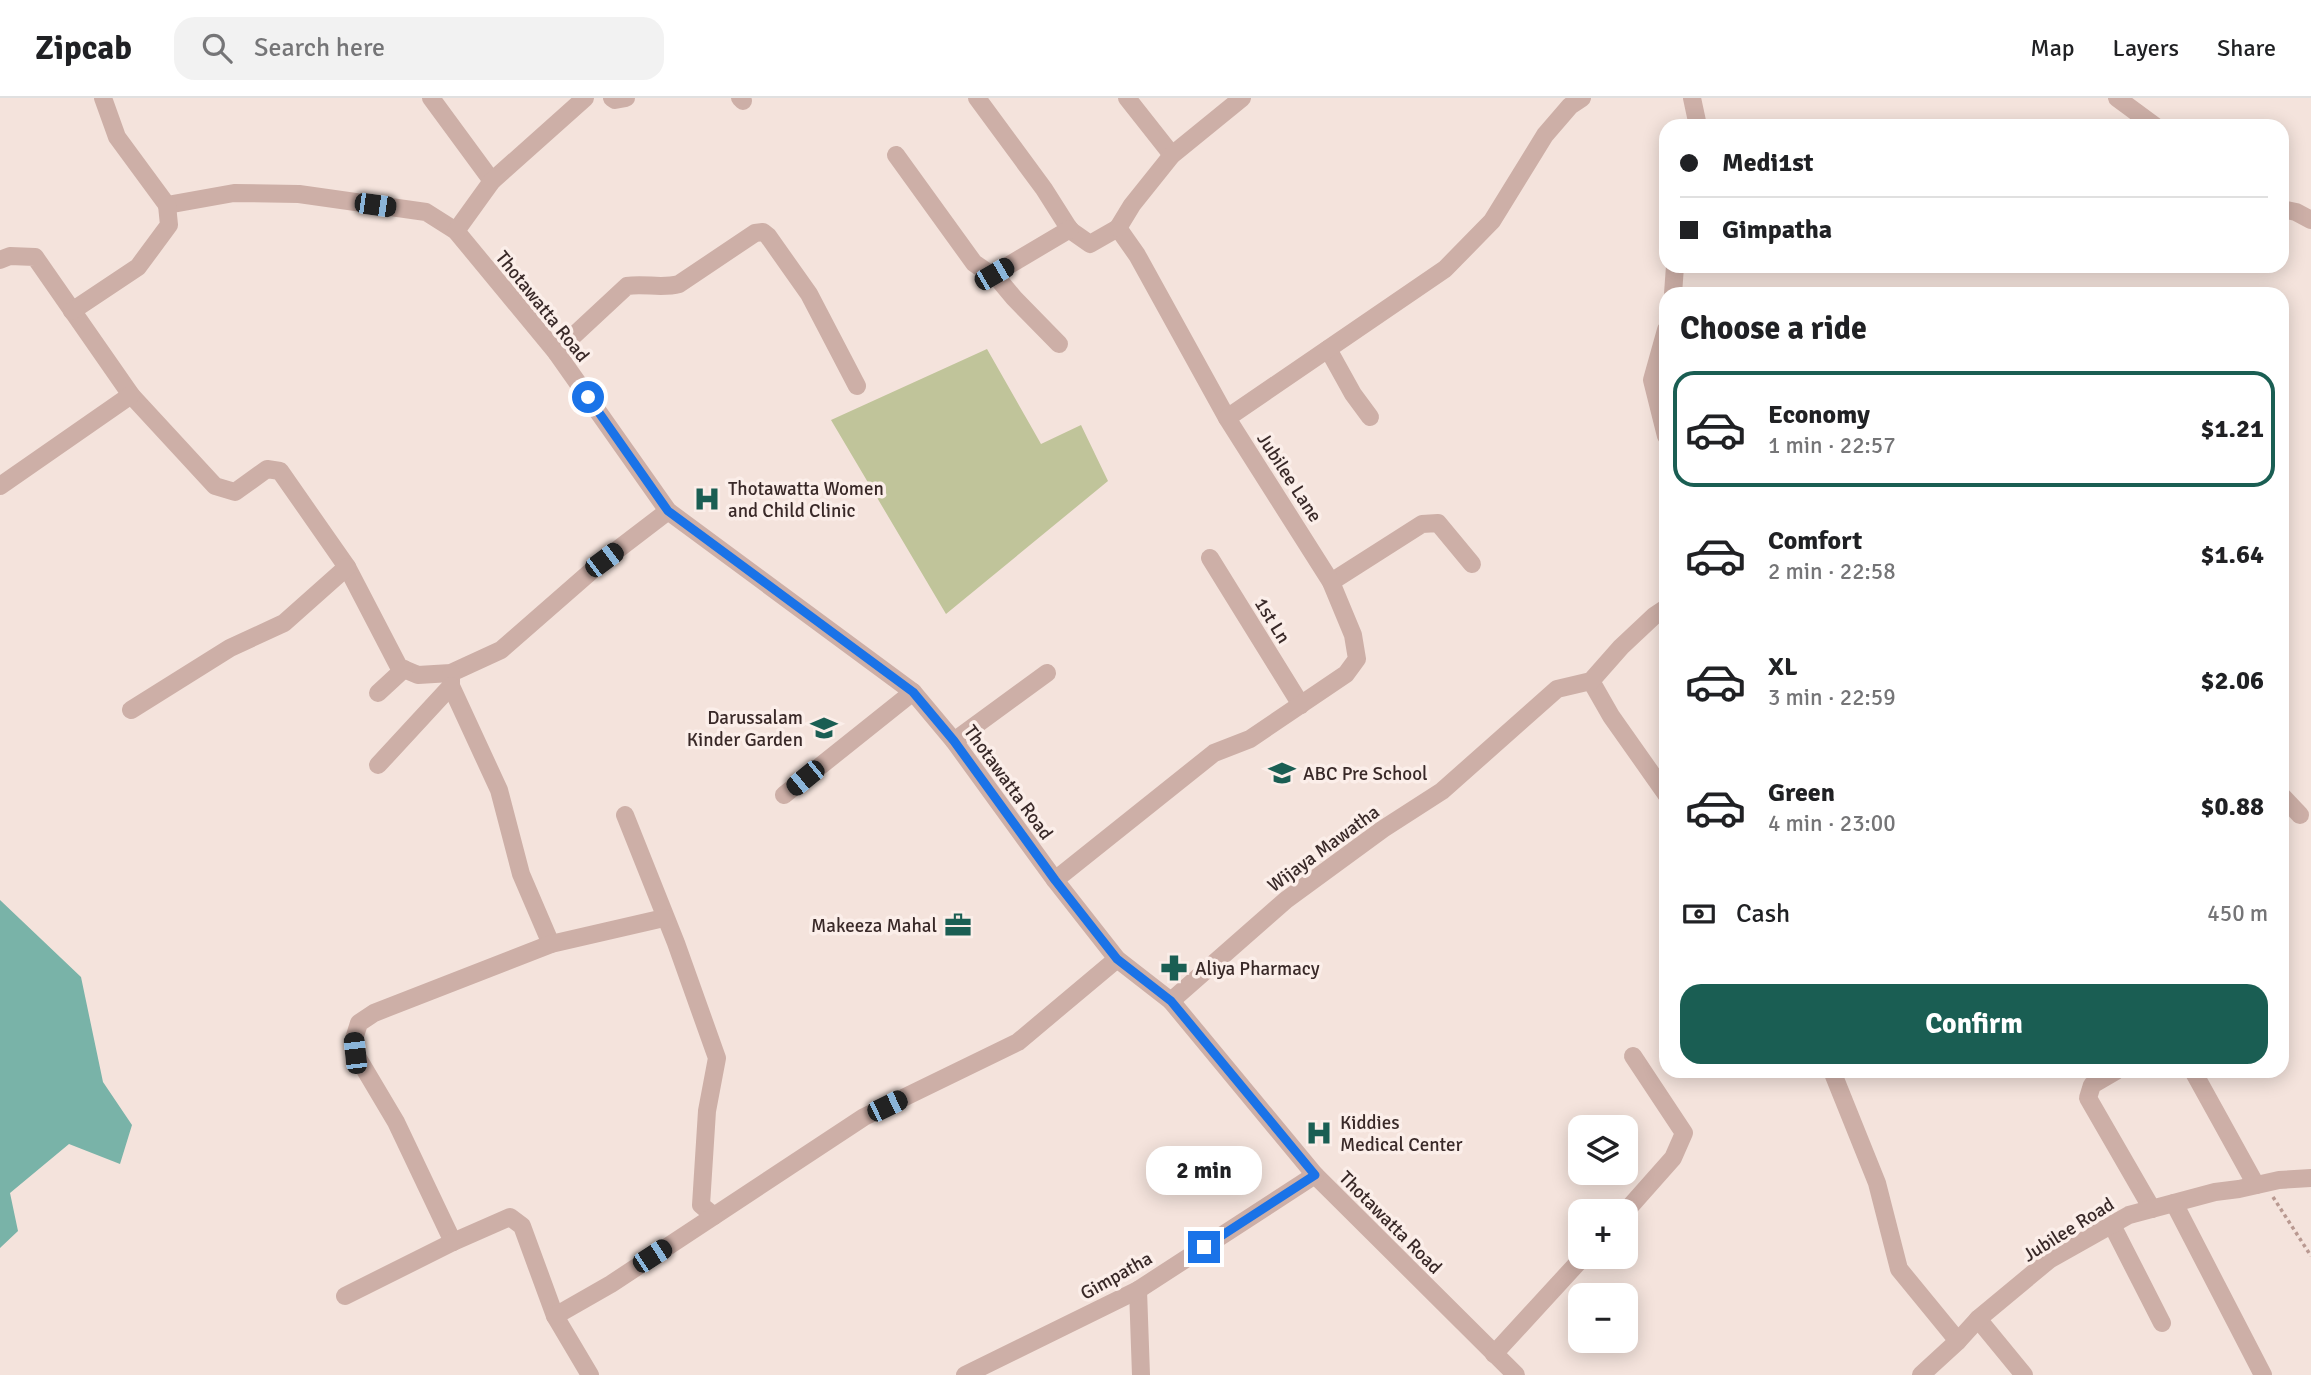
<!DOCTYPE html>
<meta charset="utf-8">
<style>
body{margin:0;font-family:Signika,sans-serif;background:#f2f2f2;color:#202124;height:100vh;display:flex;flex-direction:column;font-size:26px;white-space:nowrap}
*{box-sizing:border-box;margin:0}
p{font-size:23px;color:#757577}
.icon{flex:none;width:38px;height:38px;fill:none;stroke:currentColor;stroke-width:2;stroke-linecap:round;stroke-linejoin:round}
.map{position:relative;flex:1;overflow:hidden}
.drawer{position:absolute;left:1659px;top:189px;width:630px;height:791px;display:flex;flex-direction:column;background:#fff;border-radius:21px;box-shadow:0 4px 18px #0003}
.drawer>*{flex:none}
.banner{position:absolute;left:1659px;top:21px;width:630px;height:154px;border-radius:21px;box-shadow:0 4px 18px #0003;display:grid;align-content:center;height:154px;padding:0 21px;background:#fff}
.buttons{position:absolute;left:1568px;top:1017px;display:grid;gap:14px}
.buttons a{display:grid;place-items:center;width:70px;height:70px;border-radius:14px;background:#fff;box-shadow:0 4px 18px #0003;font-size:35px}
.end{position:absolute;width:32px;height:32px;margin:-16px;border:9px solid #1a73e8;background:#fff;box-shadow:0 0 0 4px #fff}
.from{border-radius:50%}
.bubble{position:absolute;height:49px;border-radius:21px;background:#fff;box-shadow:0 4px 18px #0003;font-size:23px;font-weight:700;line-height:49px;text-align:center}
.car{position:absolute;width:21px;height:42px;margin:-21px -10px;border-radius:9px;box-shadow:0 0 5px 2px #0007;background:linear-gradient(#222 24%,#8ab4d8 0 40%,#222 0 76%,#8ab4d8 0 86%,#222 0)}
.banner b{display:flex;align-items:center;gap:24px;height:66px;font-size:26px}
.banner b+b{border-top:2px solid #e0e0e0}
.banner i{width:18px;height:18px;background:#202124}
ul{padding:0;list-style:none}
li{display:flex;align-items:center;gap:21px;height:116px;margin:0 14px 10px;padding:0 7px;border:4px solid transparent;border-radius:21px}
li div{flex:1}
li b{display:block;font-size:26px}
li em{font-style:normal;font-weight:700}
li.active{border-color:#1a5e53}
li>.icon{width:63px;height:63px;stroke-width:1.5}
h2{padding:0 21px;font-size:32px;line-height:84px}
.pay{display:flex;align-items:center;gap:18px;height:77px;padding:0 21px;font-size:26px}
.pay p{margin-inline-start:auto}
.button{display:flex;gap:14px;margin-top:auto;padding:14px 21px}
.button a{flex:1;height:80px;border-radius:21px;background:#1a5e53;color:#fff;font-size:28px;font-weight:700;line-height:80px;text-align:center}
header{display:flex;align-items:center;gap:42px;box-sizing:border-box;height:98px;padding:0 35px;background:#fff;border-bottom:2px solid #e0e0e0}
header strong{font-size:33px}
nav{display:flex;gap:38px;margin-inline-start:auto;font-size:24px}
.search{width:490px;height:63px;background:#f2f2f2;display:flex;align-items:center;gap:18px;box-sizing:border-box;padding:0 24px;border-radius:21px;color:#757577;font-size:26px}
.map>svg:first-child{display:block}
.green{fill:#c0c49a}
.water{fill:#79b3a8}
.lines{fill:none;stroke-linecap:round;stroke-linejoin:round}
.path{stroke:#b99991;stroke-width:3.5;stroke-dasharray:3.5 3.5;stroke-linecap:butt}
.minor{stroke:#cdafa7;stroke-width:18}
.route{stroke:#1a73e8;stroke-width:9}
.labels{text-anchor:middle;stroke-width:7;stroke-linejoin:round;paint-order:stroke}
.street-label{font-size:19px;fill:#392928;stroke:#fbeee9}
.poi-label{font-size:19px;fill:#392928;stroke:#fbeee9;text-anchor:start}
</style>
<header>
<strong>Zipcab</strong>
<div class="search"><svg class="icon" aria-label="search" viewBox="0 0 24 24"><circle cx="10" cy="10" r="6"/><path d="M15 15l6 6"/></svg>Search here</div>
<nav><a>Map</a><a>Layers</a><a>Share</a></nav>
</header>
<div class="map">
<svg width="2311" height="1277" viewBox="0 0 2311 1277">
<rect width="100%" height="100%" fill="#f4e3dc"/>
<path class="green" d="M987,251L1041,346L1081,327L1108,383L946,516L831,322Z"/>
<path class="water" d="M0,802L81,879L103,984L132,1027L120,1066L69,1046L10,1095L18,1133L0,1150Z"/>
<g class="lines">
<path class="path" d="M2273,1099L2311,1158"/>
<g class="minor">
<path d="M103,0L117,39L167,107L234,95L299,96L426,114L456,133L556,254L668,413L913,594L954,643L1055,782L1117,861L1171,903L1315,1077L1516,1277"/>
<path d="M431,0L492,83"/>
<path d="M612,0L615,2L626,0"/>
<path d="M740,0L743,3"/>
<path d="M977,0L1044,91L1070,132L1090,146L1118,130L1137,157L1227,320"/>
<path d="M1127,0L1172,57"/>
<path d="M1692,0L1698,28"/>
<path d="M2117,0L2155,28"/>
<path d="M896,57L974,165L987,174L994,176L1014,200L1059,246"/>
<path d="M2282,111L2296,114L2311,122"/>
<path d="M1118,130L1132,107L1172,57L1242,0"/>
<path d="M456,133L492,83L585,0"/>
<path d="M0,162L10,158L35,159L131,297L215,388L235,394L267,371L280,373L347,469L399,569L418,577L451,575L501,552L604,462L668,413"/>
<path d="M994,176L1070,131"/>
<path d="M1673,196L1675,168"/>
<path d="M72,213L138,169L169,127L167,107"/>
<path d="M1666,232L1652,282L1666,338"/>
<path d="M1328,251L1353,296L1370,319"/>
<path d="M556,254L627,188C645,185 661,191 679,186L755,135L763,134L768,138L809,196L857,288"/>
<path d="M0,388L131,297"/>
<path d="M1210,460L1301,607"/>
<path d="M1331,484L1422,426L1438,425L1472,466"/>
<path d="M451,575V588L499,692L521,776L551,846"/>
<path d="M1591,583L1611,618L1666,696"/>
<path d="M378,595L404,571"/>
<path d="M131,612L230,550L284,525L347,469"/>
<path d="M954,643L1047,575"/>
<path d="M378,667L451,588"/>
<path d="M784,697L913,594"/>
<path d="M2282,698L2300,717"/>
<path d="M625,717L676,845L717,960L707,1013L701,1107L714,1118L864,1019L1018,944L1117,861"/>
<path d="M1055,782L1214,655L1250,641L1346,576L1357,561L1353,537L1331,484L1227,320L1445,171L1492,123L1545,37L1570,8L1582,0"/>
<path d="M1171,903L1286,802L1383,731L1442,693L1557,591L1591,583L1621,549L1654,518L1666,510"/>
<path d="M1832,973L1877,1085L1899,1171L1958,1243"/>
<path d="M2116,973L2092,987L2088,1000L2152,1111"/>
<path d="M2193,973L2256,1087"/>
<path d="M2174,1105L2263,1277"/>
<path d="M1626,1113L1673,1060L1684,1035L1633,958"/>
<path d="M2112,1127L2162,1225"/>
<path d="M453,1144L396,1024L355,955L354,941L359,925L374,915L551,846L664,820"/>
<path d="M1138,1192L1141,1277"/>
<path d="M345,1198L453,1144L510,1119L522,1128L555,1218L590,1277"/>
<path d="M555,1218L611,1186L714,1118"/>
<path d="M1978,1221L2024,1277"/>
<path d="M1494,1256L1584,1158"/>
<path d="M965,1277L1138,1192L1315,1077"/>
<path d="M1921,1277L1958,1243L1978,1221L2049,1162L2129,1117L2215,1094L2239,1091L2279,1082L2311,1080"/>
</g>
</g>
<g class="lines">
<path class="route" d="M588,299L668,413L913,594L954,643L1055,782L1117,861L1171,903L1315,1077L1204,1149"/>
</g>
<defs>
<g id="hospital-bare" transform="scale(2.1)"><path d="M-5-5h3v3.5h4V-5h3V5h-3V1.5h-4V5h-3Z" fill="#1a5e53" stroke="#fbeee9" stroke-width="2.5" paint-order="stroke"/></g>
<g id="school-bare" transform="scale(2.1)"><path d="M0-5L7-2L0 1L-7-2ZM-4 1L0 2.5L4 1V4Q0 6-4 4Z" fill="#1a5e53" stroke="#fbeee9" stroke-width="2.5" paint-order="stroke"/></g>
<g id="office-bare" transform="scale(2.1)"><path d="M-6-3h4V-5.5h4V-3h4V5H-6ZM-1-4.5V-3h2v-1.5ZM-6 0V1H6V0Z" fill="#1a5e53" stroke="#fbeee9" stroke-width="2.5" paint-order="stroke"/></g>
<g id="pharmacy-bare" transform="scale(2.1)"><path d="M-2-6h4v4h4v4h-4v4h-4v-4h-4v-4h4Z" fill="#1a5e53" stroke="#fbeee9" stroke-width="2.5" paint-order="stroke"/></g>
</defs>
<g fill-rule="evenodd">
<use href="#hospital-bare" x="707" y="401"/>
<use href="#school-bare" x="824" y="630"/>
<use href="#school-bare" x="1282" y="675"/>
<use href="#office-bare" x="958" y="827"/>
<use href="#pharmacy-bare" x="1174" y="870"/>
<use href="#hospital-bare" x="1319" y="1035"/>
</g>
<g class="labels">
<g class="street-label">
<text transform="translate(543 208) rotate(51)" y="7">Thotawatta Road</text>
<text transform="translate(1290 379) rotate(57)" y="7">Jubilee Lane</text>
<text transform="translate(1273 522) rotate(58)" y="7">1st Ln</text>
<text transform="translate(1009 684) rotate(54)" y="7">Thotawatta Road</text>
<text transform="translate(1323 750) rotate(-36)" y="7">Wijaya Mawatha</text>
<text transform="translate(1391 1124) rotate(45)" y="7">Thotawatta Road</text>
<text transform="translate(2068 1131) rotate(-32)" y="7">Jubilee Road</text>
<text transform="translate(1116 1177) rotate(-29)" y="7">Gimpatha</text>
</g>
<g class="poi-label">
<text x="728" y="397">Thotawatta Women<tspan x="728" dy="22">and Child Clinic</tspan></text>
<text x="803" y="626" text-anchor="end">Darussalam<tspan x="803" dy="22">Kinder Garden</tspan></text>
<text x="1303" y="682">ABC Pre School</text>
<text x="937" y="834" text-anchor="end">Makeeza Mahal</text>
<text x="1195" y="877">Aliya Pharmacy</text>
<text x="1340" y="1031">Kiddies<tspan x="1340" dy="22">Medical Center</tspan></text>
</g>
</g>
</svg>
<div class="buttons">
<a><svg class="icon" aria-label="layers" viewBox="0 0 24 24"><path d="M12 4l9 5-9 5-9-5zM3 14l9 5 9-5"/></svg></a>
<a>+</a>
<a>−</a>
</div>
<i class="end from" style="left:588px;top:299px"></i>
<i class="end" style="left:1204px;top:1149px"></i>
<div class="bubble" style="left:1146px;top:1048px;width:116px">2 min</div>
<i class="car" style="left:375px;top:107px;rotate:98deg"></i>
<i class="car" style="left:994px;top:176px;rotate:60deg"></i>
<i class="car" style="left:604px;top:462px;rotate:53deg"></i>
<i class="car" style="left:805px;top:680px;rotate:231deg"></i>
<i class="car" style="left:355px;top:955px;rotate:354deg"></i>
<i class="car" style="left:887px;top:1008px;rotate:64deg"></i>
<i class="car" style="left:652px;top:1158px;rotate:57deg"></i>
<div class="banner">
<b><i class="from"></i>Medi1st</b>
<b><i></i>Gimpatha</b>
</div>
<section class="drawer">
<h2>Choose a ride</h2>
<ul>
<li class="active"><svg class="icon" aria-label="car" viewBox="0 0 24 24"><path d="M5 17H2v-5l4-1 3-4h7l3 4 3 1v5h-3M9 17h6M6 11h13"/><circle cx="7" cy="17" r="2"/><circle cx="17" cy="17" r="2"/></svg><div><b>Economy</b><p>1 min · 22:57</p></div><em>$1.21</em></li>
<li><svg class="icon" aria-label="car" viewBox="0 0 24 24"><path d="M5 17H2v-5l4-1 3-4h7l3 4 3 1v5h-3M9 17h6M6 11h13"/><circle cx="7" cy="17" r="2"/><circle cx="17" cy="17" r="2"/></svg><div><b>Comfort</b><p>2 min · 22:58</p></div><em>$1.64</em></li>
<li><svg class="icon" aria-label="car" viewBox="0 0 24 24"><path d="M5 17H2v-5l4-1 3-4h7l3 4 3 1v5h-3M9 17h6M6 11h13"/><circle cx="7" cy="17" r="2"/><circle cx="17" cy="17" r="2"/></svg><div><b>XL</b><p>3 min · 22:59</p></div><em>$2.06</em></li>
<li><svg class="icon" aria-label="car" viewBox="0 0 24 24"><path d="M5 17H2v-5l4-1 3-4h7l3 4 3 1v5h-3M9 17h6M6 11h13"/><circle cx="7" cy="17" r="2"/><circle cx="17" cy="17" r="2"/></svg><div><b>Green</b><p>4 min · 23:00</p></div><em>$0.88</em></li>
</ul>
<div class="pay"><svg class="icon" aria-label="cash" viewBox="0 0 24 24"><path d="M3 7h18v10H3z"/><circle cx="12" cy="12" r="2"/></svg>Cash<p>450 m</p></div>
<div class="button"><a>Confirm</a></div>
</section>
</div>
